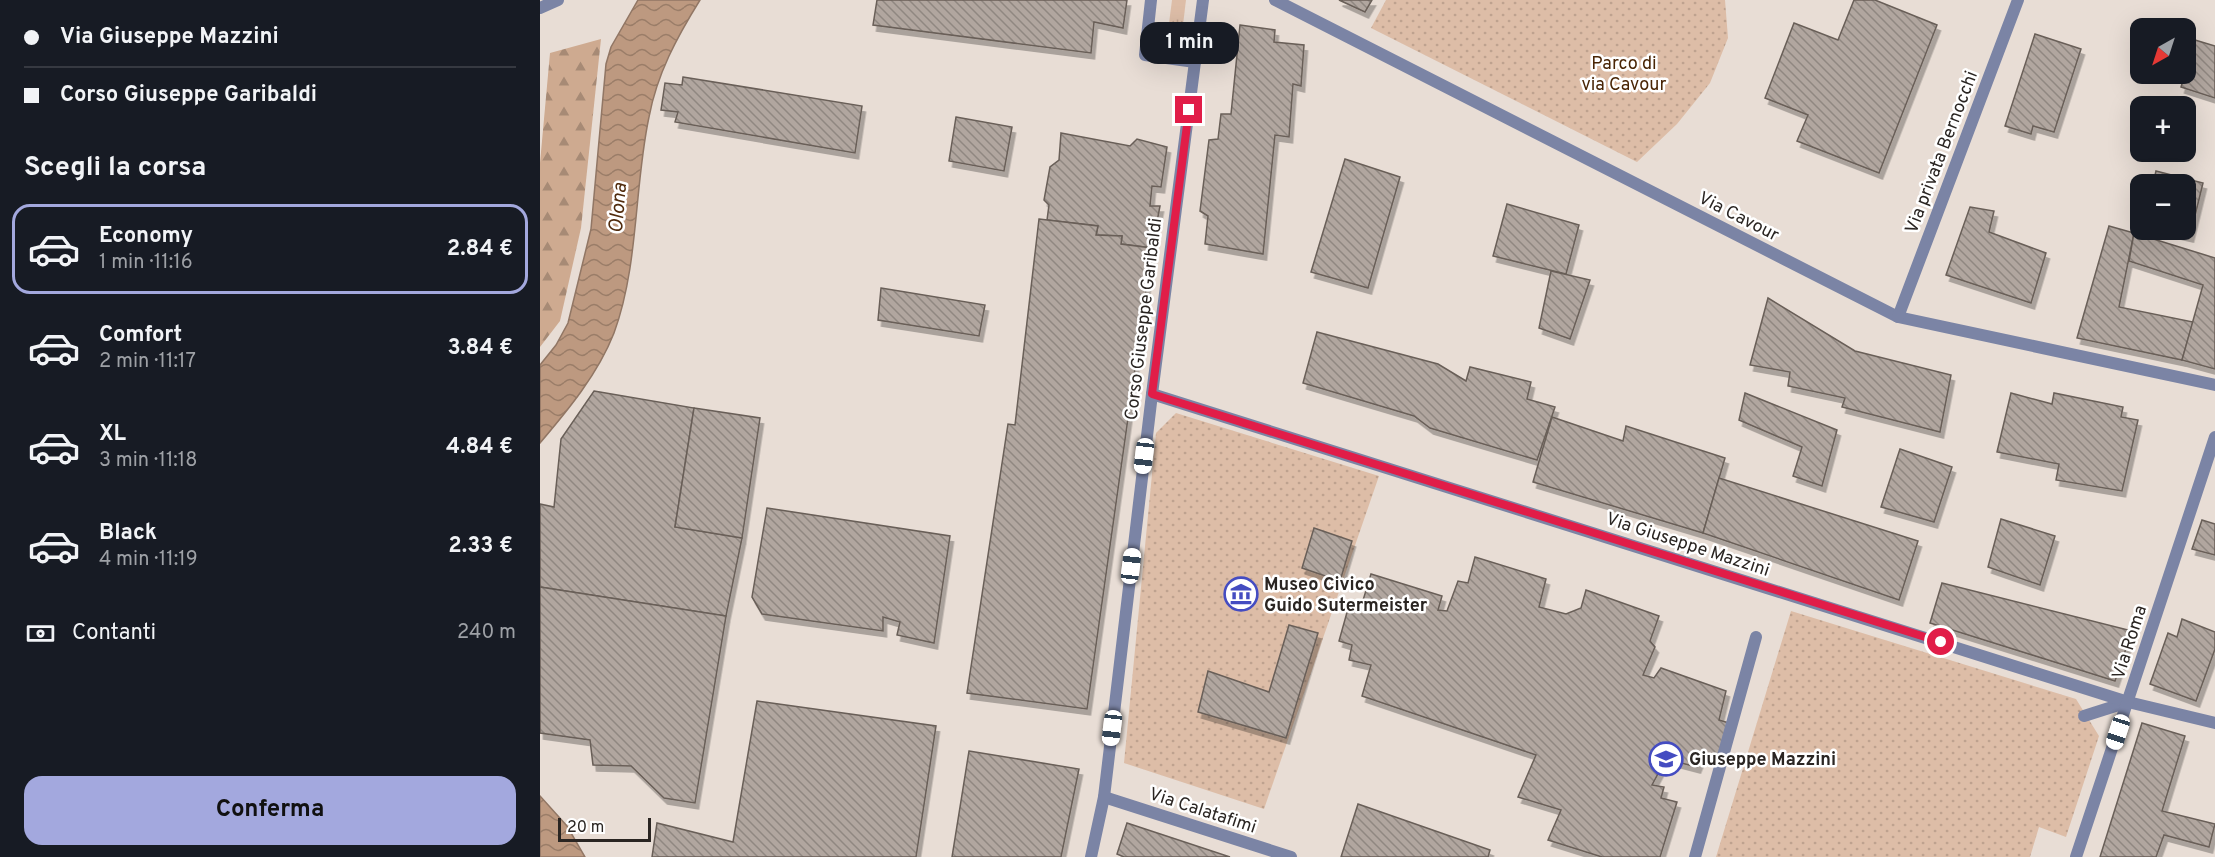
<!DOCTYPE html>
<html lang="it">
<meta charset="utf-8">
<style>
body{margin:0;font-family:Overpass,sans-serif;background:#242831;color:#f1f3f6;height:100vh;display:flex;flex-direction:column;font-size:22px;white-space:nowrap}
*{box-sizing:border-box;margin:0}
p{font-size:20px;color:#9ea1a6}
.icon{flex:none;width:33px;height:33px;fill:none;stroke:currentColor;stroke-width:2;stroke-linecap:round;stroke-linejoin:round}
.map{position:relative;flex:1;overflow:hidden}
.sheet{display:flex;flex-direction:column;background:#171b24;width:540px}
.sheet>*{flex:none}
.banner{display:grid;align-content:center;height:132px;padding:0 24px;background:#171b24}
.needle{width:39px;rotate:219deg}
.tools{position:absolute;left:1590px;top:18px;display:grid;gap:12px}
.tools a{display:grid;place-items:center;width:66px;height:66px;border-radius:12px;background:#171b24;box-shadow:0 6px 24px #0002;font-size:30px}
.scale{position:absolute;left:18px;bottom:15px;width:93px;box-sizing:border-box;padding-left:6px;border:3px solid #2a2522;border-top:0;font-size:16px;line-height:21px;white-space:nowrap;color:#2a2522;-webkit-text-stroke:4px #fff;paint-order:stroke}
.end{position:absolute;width:27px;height:27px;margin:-14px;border:8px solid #e11d48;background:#fff;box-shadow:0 0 0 3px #fff}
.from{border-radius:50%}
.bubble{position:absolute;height:42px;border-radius:18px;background:#171b24;box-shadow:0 6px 24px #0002;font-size:20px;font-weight:700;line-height:42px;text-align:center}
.car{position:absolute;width:18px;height:36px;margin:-18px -9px;border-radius:8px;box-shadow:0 0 4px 2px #0007;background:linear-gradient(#fff 24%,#345 0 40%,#fff 0 76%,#345 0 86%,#fff 0)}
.banner b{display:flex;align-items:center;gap:21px;height:57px;font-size:22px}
.banner b+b{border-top:2px solid #363941}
.banner i{width:15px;height:15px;background:#f1f3f6}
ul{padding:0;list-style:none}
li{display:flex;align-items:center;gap:18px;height:90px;margin:0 12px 9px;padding:0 12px;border:3px solid transparent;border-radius:18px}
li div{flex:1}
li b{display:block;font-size:22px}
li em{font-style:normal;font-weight:700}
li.current{border-color:#a3a8de}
li>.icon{width:54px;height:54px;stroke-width:1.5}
h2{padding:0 24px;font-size:27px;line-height:72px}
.pay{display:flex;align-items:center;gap:15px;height:66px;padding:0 24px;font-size:22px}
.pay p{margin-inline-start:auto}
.action{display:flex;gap:12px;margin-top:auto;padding:12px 24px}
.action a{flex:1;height:69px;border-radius:18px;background:#a3a8de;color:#111;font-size:24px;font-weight:700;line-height:69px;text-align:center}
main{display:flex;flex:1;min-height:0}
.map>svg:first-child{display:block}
.grass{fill:url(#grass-tufts)}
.forest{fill:url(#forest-firs)}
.park{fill:url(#park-dots)}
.water{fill:url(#water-waves);stroke:#917664;stroke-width:1.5}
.building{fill:url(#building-back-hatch);stroke:#695f58;stroke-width:1.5;filter:url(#shadow)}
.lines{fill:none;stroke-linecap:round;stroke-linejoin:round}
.service{stroke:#7b84a5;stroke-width:12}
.pedestrian{stroke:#7b84a5;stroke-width:12}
.minor{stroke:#7b84a5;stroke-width:12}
.route{stroke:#e11d48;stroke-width:8}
.labels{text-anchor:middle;stroke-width:5;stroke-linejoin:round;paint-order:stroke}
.park-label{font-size:18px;fill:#492505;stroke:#fff}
.street-label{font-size:18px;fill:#2a2522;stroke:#fff}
.poi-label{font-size:18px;font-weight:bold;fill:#2a2522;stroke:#fff;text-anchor:start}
.water-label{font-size:20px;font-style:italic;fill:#512c0e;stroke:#fff}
</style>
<main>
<section class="sheet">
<div class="banner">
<b><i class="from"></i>Via Giuseppe Mazzini</b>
<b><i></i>Corso Giuseppe Garibaldi</b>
</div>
<h2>Scegli la corsa</h2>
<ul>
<li class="current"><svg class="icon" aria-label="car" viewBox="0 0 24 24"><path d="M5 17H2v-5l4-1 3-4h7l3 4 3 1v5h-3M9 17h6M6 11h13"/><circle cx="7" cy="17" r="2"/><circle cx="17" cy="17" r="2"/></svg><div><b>Economy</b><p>1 min · 11:16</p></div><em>2.84 €</em></li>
<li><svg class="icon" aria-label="car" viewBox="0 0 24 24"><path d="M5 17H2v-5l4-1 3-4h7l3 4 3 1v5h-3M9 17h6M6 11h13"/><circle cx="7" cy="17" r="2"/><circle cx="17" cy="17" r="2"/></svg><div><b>Comfort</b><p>2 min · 11:17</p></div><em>3.84 €</em></li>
<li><svg class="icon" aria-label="car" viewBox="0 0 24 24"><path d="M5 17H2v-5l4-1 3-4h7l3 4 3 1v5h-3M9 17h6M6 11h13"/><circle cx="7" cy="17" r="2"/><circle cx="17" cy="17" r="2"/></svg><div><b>XL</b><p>3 min · 11:18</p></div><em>4.84 €</em></li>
<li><svg class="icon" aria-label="car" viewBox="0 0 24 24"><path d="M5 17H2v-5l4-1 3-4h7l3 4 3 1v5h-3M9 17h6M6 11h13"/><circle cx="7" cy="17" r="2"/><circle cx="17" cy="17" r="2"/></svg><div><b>Black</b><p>4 min · 11:19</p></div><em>2.33 €</em></li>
</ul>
<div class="pay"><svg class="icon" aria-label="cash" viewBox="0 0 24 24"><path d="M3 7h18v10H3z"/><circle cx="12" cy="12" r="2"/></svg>Contanti<p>240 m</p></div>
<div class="action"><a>Conferma</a></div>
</section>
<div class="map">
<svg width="1675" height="857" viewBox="0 0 1675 857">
<defs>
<pattern id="grass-tufts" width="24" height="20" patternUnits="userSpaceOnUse" patternTransform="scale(1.5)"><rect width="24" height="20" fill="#ddbda7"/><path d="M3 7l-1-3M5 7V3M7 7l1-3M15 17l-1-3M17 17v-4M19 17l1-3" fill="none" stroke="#bea28f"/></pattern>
<pattern id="forest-firs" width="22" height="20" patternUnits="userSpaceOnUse" patternTransform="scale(1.5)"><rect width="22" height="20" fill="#ceaa90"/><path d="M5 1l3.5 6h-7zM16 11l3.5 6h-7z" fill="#a78a75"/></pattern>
<pattern id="park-dots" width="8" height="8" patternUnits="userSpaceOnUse" patternTransform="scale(1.5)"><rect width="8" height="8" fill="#ddbda7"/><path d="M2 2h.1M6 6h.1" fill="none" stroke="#bea28f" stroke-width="1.8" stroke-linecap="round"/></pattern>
<pattern id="water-waves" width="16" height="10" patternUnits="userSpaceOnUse" patternTransform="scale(1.5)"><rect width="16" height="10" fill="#bd9980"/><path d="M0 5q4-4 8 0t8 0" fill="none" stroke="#9a7d68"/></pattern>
<pattern id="building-back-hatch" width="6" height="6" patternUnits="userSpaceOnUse" patternTransform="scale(1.5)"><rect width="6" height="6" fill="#b1a69f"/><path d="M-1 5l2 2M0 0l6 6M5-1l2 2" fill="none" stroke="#908781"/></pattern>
<filter id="shadow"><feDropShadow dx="3.5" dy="6" stdDeviation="0" flood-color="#0004"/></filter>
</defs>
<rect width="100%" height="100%" fill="#e8ddd5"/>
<path class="grass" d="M632,0H646L641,41L627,39Z"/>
<path class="forest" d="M61,39L41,228L20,321L0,347V163L10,53Z"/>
<g class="park">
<path d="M846,0H1185L1188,38L1170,83L1137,124L1097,162L831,28Z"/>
<path d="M636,413L839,476L724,809L584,763L616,433Z"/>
<path d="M1251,611L1536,699L1559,736L1526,837L1499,827L1490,857H1176Z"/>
</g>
<g class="water">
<path d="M98,0H160C137,37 117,74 109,117C94,187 99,265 74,333C58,374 28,410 0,443V365L16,345L28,323L51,229L66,64L71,47Z"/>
<path d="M0,796L27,826L45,857H0Z"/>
</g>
<g class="building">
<path d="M337,0H587L583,28L554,22L551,53L333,25Z"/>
<path d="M799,0H832L825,12Z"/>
<path d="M1314,0H1335L1397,25L1339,173L1257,141L1268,115L1225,98L1254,23L1298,40Z"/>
<path d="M700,25L735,30L734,42L764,45L761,86L753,84L749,137L735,135L723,254L665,244L668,216L660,211L669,140L678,139L681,114H691Z"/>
<path d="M1495,34L1541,49L1514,132L1493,126L1491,134L1465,126Z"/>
<path d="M1655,40L1675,46V98L1641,87Z"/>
<path d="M143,77L322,106L315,153L135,122L138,112L121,110L125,83L142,85Z"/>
<path d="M416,117L472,127L464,171L409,161Z"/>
<path d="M521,133L590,146L597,139L627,147L621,187L612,186L610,206H620L612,248L581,244L582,236L556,235L558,226L507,220L509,205L504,200L510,167L519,160Z"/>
<path d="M805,159L860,177L828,288L771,272Z"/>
<path d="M1616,171L1663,183L1650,236L1623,230H1646V184H1613Z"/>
<path d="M967,204L1039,225L1026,274L953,256Z"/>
<path d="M1430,207L1454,211L1449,232L1506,253L1491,303L1406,275Z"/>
<path d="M499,219L558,226L556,235L582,236L581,244L612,248L547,709L427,693L468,424L475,425Z"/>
<path d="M1569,226L1594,233L1579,307L1653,322L1642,360L1537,338Z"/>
<path d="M1594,233L1675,258V369L1642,360L1663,285L1589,261Z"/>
<path d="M1011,271L1050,280L1030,339L999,328Z"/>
<path d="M341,288L445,305L439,336L338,320Z"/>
<path d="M1228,298L1315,351L1411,375L1400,432L1302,407L1305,398L1248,386L1250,372L1210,365Z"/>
<path d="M777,332L898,364L926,381L930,367L991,382L987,399L1015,407L997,460L890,428L874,416L763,383Z"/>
<path d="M54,391L154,408L135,527L202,538L186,616L0,587V504L14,507L21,439Z"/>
<path d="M1205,393L1297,430L1282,486L1253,476L1262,447L1199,420Z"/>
<path d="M1471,393L1512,404L1514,393L1583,407L1581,417L1598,420L1582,491L1516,480L1519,464L1457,452Z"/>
<path d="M154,408L220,418L202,538L135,527Z"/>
<path d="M1012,417L1083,441L1086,426L1185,458L1163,533L993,482Z"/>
<path d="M1360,449L1412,467L1394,522L1341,507Z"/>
<path d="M1179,478L1378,541L1359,600L1163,533Z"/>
<path d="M227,508L410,536L394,643L357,635L360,622L343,617V631L222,614L212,597Z"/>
<path d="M1461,519L1515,536L1500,585L1448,567Z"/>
<path d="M1662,520L1675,524V555L1652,549Z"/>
<path d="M774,528L812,541L800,581L762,568Z"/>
<path d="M935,557L1006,579L999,607L1026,614L1041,608L1046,590L1119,616L1110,641L1115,647L1103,675L1114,678L1121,668L1186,691L1179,720L1189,723L1179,760L1162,755L1157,767L1126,759L1112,785L1124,787L1121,798L1137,802L1120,857H1062L1008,840L1021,810L978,797L996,755L822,696L831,665L809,660L812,645L799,641L809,605L821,607L831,574L902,596L898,610L907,611L918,581L928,583Z"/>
<path d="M1402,583L1592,631L1575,681L1390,623Z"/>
<path d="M0,587L186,616L155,803L124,798L91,766L53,765L50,740L0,733Z"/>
<path d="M1642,619L1675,632V649L1656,701L1610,684L1628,633L1637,637Z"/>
<path d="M749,625L778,633L746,738L658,712L668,671L729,692Z"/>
<path d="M217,701L396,726L376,857H112L117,823L193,842Z"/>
<path d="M1602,723L1645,736L1622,811L1675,824L1669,847L1624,835L1616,857H1560Z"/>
<path d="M429,751L539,769L521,857H412Z"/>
<path d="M818,804L950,850L948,857H801Z"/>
<path d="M587,823L690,857H584L577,854Z"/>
</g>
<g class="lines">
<g class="service">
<path d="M611,0L605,55L655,62"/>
<path d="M1155,857L1216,637"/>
</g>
<path class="pedestrian" d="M1544,716L1588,702"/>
<g class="minor">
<path d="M735,0L1358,317L1675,385"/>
<path d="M0,8L18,0"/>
<path d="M1358,317L1478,0"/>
<path d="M612,394L1588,702L1675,723"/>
<path d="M564,797L751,857"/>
<path d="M551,857L564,797L612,394L663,0"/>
<path d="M1536,857L1675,437"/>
</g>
</g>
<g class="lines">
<path class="route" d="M649,110L612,394L1401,642"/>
</g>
<defs>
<g id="museum-ring" transform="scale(1.725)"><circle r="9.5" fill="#fff" stroke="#444cc1" stroke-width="1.5"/><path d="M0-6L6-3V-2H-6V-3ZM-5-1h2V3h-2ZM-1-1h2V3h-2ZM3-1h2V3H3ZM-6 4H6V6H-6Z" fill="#444cc1"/></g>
<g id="school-ring" transform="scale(1.725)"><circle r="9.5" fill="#fff" stroke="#444cc1" stroke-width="1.5"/><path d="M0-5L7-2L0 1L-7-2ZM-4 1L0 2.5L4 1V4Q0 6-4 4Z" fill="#444cc1"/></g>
</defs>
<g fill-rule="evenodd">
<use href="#museum-ring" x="701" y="594"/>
<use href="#school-ring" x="1126" y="759"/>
</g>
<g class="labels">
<g class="park-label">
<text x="1084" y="69">Parco di<tspan x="1084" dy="21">via Cavour</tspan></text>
</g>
<g class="street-label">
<text transform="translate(1401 152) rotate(-69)" y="6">Via privata Bernocchi</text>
<text transform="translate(1199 216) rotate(27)" y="6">Via Cavour</text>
<text transform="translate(603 319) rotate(-83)" y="6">Corso Giuseppe Garibaldi</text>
<text transform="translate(1148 544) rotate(18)" y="6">Via Giuseppe Mazzini</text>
<text transform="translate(1589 642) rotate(-72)" y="6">Via Roma</text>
<text transform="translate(663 810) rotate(18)" y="6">Via Calatafimi</text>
</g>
<g class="poi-label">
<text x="724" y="590">Museo Civico<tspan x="724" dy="21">Guido Sutermeister</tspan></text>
<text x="1149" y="765">Giuseppe Mazzini</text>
</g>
<g class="water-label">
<text transform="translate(77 208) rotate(-85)" y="7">Olona</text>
</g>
</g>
</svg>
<div class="tools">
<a><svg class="needle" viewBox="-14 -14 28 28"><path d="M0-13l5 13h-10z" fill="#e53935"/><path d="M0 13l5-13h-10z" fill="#9ea1a6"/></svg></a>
<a>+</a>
<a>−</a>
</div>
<div class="scale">20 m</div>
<i class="end from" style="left:1401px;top:642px"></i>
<i class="end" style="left:649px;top:110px"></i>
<div class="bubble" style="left:600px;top:22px;width:99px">1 min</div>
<i class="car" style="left:604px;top:456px;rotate:187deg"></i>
<i class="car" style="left:591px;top:566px;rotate:7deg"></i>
<i class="car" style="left:572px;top:728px;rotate:187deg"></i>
<i class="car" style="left:1578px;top:732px;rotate:198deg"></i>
</div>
</main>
